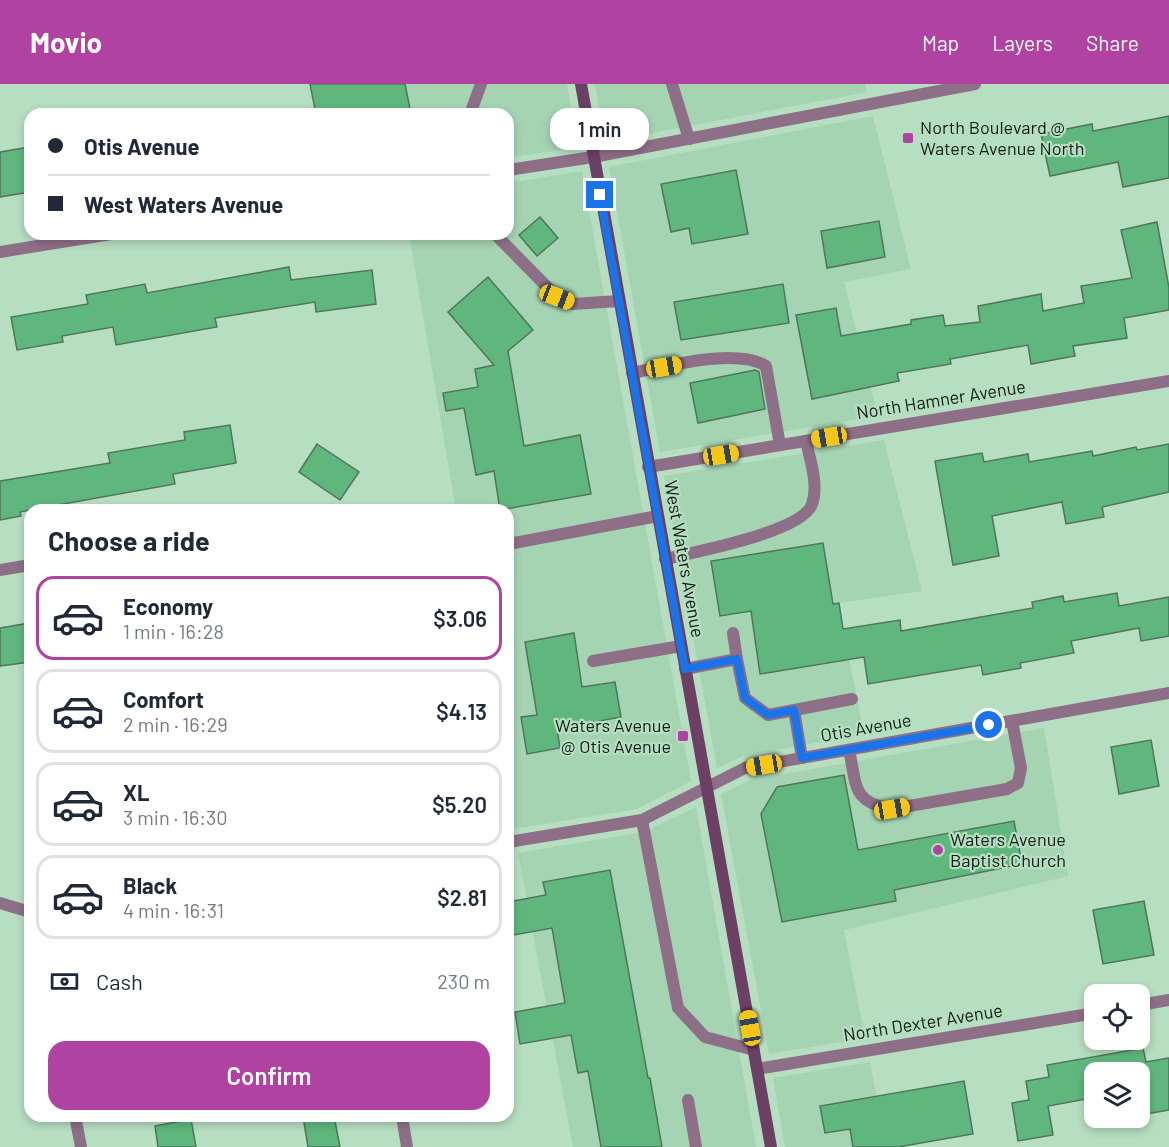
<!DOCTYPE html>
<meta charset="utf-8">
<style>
body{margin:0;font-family:Barlow,sans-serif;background:#f2f2f3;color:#1f2937;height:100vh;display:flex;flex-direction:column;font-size:22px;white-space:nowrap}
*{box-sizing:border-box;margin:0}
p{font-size:20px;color:#747a83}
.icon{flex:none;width:33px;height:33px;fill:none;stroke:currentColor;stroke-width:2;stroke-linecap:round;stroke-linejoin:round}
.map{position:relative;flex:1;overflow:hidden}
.sheet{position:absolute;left:24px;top:420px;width:490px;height:618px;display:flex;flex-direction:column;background:#fff;border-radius:18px;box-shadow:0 3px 9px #0003}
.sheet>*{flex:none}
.guide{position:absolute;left:24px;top:24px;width:490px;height:132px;border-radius:18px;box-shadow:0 3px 9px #0003;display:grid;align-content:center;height:132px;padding:0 24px;background:#fff}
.controls{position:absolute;left:1084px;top:900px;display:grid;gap:12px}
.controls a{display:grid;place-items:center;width:66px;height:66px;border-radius:12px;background:#fff;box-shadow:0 3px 9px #0003;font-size:30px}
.end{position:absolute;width:27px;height:27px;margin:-14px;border:8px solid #1a73e8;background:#fff;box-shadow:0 0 0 3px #fff}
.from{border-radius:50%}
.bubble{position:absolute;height:42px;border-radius:18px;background:#fff;box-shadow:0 3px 9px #0003;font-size:20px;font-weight:600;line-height:42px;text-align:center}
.car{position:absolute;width:18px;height:36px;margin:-18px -9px;border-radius:8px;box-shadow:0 0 4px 2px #0007;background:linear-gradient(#f5c518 24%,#345 0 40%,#f5c518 0 76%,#345 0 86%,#f5c518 0)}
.guide b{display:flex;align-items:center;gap:21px;height:57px;font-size:22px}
.guide b+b{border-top:2px solid #e0e1e3}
.guide i{width:15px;height:15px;background:#1f2937}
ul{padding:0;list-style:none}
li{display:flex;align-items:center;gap:18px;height:84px;margin:0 12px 9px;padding:0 12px;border:3px solid #e0e1e3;border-radius:18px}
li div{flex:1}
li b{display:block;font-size:22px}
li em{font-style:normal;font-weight:600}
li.current{border-color:#b042a1}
li>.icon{width:54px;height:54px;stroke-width:1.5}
h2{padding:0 24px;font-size:27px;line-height:72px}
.pay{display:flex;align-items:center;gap:15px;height:66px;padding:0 24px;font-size:22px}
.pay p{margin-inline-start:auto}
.cta{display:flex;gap:12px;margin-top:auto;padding:12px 24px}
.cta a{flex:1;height:69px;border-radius:18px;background:#b042a1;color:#fff;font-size:24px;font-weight:600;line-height:69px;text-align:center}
header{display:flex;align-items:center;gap:36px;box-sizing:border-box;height:84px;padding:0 30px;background:#b042a1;color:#fff}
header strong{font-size:28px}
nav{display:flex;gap:33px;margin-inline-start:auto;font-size:21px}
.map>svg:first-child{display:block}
.built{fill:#a5d4b3}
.building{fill:#5fb77e;stroke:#50755b;stroke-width:1.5}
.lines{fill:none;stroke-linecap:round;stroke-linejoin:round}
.service{stroke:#8e6f88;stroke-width:12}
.minor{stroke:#8e6f88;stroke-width:12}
.tertiary{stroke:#8e6f88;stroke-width:12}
.secondary{stroke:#6c3f64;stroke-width:12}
.route{stroke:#1a73e8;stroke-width:8}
.poi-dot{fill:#b042a1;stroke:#b6dec1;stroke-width:2}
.labels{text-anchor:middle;stroke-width:4.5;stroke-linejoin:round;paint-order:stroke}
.poi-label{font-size:18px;fill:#0e1d13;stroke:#b6dec1;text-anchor:start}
.street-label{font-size:18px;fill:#0e1d13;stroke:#b6dec1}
</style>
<header>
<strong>Movio</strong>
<nav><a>Map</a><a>Layers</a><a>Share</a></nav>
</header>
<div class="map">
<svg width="1169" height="1063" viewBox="0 0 1169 1063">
<rect width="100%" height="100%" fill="#b6dec1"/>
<g class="built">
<path d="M385,0H567L578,63L509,74L508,30H390Z"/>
<path d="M595,0H865L867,8L605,58Z"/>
<path d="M873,32L911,185L844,198L878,332L660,368L609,83Z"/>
<path d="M582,87L691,697L637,725L513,745L508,719V426H456L409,150H508L509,99Z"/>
<path d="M884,356L922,507L838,519L864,650L743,672L717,684L664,392Z"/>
<path d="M1044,644L1068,792L844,846L865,954L769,970L721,710L750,696Z"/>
<path d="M696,723L756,1063H573L518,769L644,748Z"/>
<path d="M870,978L886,1063H785L773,994Z"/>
</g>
<g class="building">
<path d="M310,0H405L411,30H316Z"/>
<path d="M1169,32V94L1123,103L1118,78L1050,92L1041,50L1092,40L1093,47Z"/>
<path d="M30,63V108L0,113V68Z"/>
<path d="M736,86L748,150L692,160L689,144L671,148L661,100Z"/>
<path d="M540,133L558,154L537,172L519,151Z"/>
<path d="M879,137L885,173L827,184L821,147Z"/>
<path d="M1157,138L1169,204V226L1124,234L1127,254L1073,262L1075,272L1031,280L1028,261L950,275L951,280L897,289L899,297L812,315L796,231L836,224L841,252L911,240V236L943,231L945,242L980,238L978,222L1041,210L1043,227L1084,219L1081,202L1132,194L1121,146Z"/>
<path d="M289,183L291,196L372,186L376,220L316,228L315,218L215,234L217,243L116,261L113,243L62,252L63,258L17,266L11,233L88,220L86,211L145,200L147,209Z"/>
<path d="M488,193L533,246L508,267L524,362L580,351L591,410L500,426L494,387L476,391L464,324L446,327L443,309L478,303L475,285L494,281L448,228Z"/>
<path d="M783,200L789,239L681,256L674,218Z"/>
<path d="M755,286L759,288L765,325L698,339L690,299Z"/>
<path d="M230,341L236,379L173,390L175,400L30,426L20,428L21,432L0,436V397L110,379L108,369L185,356L184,348Z"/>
<path d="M317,360L359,388L340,416L299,388Z"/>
<path d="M1169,360V408L1102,423L1104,433L1066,440L1062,418L992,432L999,472L953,481L935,377L982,369L984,378L1028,370L1029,378L1092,367L1093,372L1136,363L1137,366Z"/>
<path d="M823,459L833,520L839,519L843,545L900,536L901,547L1033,524L1032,518L1063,512L1064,518L1117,509L1119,522L1169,513V552L1141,557L1139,544L1071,557L1074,569L1020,579L1021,584L983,591L981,581L868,600L864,573L760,590L751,527L720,532L711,477Z"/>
<path d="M30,539V578L0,582V544Z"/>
<path d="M574,549L582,603L615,598L621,633L557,645L560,664L527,670L521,633L537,631L525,558Z"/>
<path d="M1151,656L1159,702L1119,710L1111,663Z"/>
<path d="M844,691L858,766L1014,737L1022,780L894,806L896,817L782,838L761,730L777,703Z"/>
<path d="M610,786L648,994H650L662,1063H601L588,987L578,989L571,951L520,960L515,928L565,919L552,844L508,852V818L546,811L543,798Z"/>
<path d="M1144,817L1154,871L1103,880L1093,826Z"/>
<path d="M1143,964L1146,978L1169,974V1026L1140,1031V988H1087L1092,1014L1048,1022L1053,1051L1018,1057L1012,1019L1029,1016L1026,997L1049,993L1047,981Z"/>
<path d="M964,997L973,1050L898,1063H853L850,1045L825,1049L820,1022Z"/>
<path d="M303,1032H334L340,1063H308Z"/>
<path d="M191,1035L196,1063H158L155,1042Z"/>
</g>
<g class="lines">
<g class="service">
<path d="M672,0L689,55"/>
<path d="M470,30L481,0"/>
<path d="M495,150L557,213L573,220L619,217"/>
<path d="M632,289C665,283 737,263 766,282L780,361"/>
<path d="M508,460L658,432"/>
<path d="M665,475C694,468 803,448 812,420C819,401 810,376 806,357"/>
<path d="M733,549L737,575"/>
<path d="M593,577L681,562"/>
<path d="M685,585L737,575L745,614L768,631L852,615"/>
<path d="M794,626L802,674"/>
<path d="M849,666C857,701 851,718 892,725L1007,705L1018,699L1021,684L1012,637"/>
<path d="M642,736L678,924L705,953L754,966"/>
<path d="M688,1016L696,1063"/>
</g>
<g class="minor">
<path d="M648,383L1169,297"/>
<path d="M0,486L30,481"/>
<path d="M508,758L642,736L745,684L1169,609"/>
<path d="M0,819L30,828"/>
<path d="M1140,921L1169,916"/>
<path d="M757,985L1095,929"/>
<path d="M75,1032L81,1063"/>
<path d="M402,1032L407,1063"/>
</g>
<g class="tertiary">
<path d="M508,86L593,73L975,0"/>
<path d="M0,168L111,150"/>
</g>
<path class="secondary" d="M581,0L771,1063"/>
</g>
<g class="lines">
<path class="route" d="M600,111L685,585L737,575L745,614L768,631L794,626L802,674L989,641"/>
</g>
<g class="poi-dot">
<rect x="902" y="48" width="12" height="12" rx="3"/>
<rect x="677" y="646" width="12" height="12" rx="3"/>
<circle cx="938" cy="766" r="6"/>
</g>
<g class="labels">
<g class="poi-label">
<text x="920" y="50">North Boulevard @<tspan x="920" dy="21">Waters Avenue North</tspan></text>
<text x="671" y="648" text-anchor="end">Waters Avenue<tspan x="671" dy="21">@ Otis Avenue</tspan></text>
<text x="950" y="762">Waters Avenue<tspan x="950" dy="21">Baptist Church</tspan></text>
</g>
<g class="street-label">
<text transform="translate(941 316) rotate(-9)" y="6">North Hamner Avenue</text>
<text transform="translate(684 475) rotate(80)" y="6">West Waters Avenue</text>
<text transform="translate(866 644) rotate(-10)" y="6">Otis Avenue</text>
<text transform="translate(923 939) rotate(-9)" y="6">North Dexter Avenue</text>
</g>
</g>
</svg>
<div class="controls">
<a><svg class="icon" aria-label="locate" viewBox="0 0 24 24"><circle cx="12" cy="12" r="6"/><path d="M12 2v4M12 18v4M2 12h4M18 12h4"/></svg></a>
<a><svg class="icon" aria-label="layers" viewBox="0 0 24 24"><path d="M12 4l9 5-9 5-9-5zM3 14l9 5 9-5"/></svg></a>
</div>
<i class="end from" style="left:989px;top:641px"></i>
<i class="end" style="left:600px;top:111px"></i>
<div class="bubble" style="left:550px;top:24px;width:99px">1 min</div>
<i class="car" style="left:557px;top:213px;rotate:111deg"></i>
<i class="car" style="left:664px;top:283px;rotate:80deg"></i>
<i class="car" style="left:829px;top:353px;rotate:261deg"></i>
<i class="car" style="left:721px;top:371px;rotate:81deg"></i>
<i class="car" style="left:764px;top:681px;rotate:260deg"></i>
<i class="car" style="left:892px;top:725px;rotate:80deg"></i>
<i class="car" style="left:750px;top:944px;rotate:350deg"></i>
<div class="guide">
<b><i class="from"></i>Otis Avenue</b>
<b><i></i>West Waters Avenue</b>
</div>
<section class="sheet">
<h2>Choose a ride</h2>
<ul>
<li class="current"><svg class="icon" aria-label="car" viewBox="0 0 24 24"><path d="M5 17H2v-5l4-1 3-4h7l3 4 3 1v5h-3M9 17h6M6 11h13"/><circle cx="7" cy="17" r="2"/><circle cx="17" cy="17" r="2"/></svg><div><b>Economy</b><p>1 min · 16:28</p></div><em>$3.06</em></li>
<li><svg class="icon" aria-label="car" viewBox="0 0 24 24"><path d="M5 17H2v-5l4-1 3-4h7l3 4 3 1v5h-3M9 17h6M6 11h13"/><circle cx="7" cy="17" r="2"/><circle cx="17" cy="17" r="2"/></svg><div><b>Comfort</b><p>2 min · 16:29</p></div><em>$4.13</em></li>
<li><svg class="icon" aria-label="car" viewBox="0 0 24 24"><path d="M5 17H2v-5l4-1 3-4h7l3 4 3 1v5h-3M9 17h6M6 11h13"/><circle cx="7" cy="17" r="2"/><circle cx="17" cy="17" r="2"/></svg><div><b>XL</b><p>3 min · 16:30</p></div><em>$5.20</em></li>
<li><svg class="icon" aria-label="car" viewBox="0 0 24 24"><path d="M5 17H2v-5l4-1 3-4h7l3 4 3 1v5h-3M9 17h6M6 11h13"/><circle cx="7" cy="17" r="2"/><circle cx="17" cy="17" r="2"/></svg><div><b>Black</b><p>4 min · 16:31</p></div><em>$2.81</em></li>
</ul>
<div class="pay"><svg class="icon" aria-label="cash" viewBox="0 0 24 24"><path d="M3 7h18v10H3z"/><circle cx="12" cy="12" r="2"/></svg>Cash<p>230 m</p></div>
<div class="cta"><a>Confirm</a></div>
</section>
</div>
